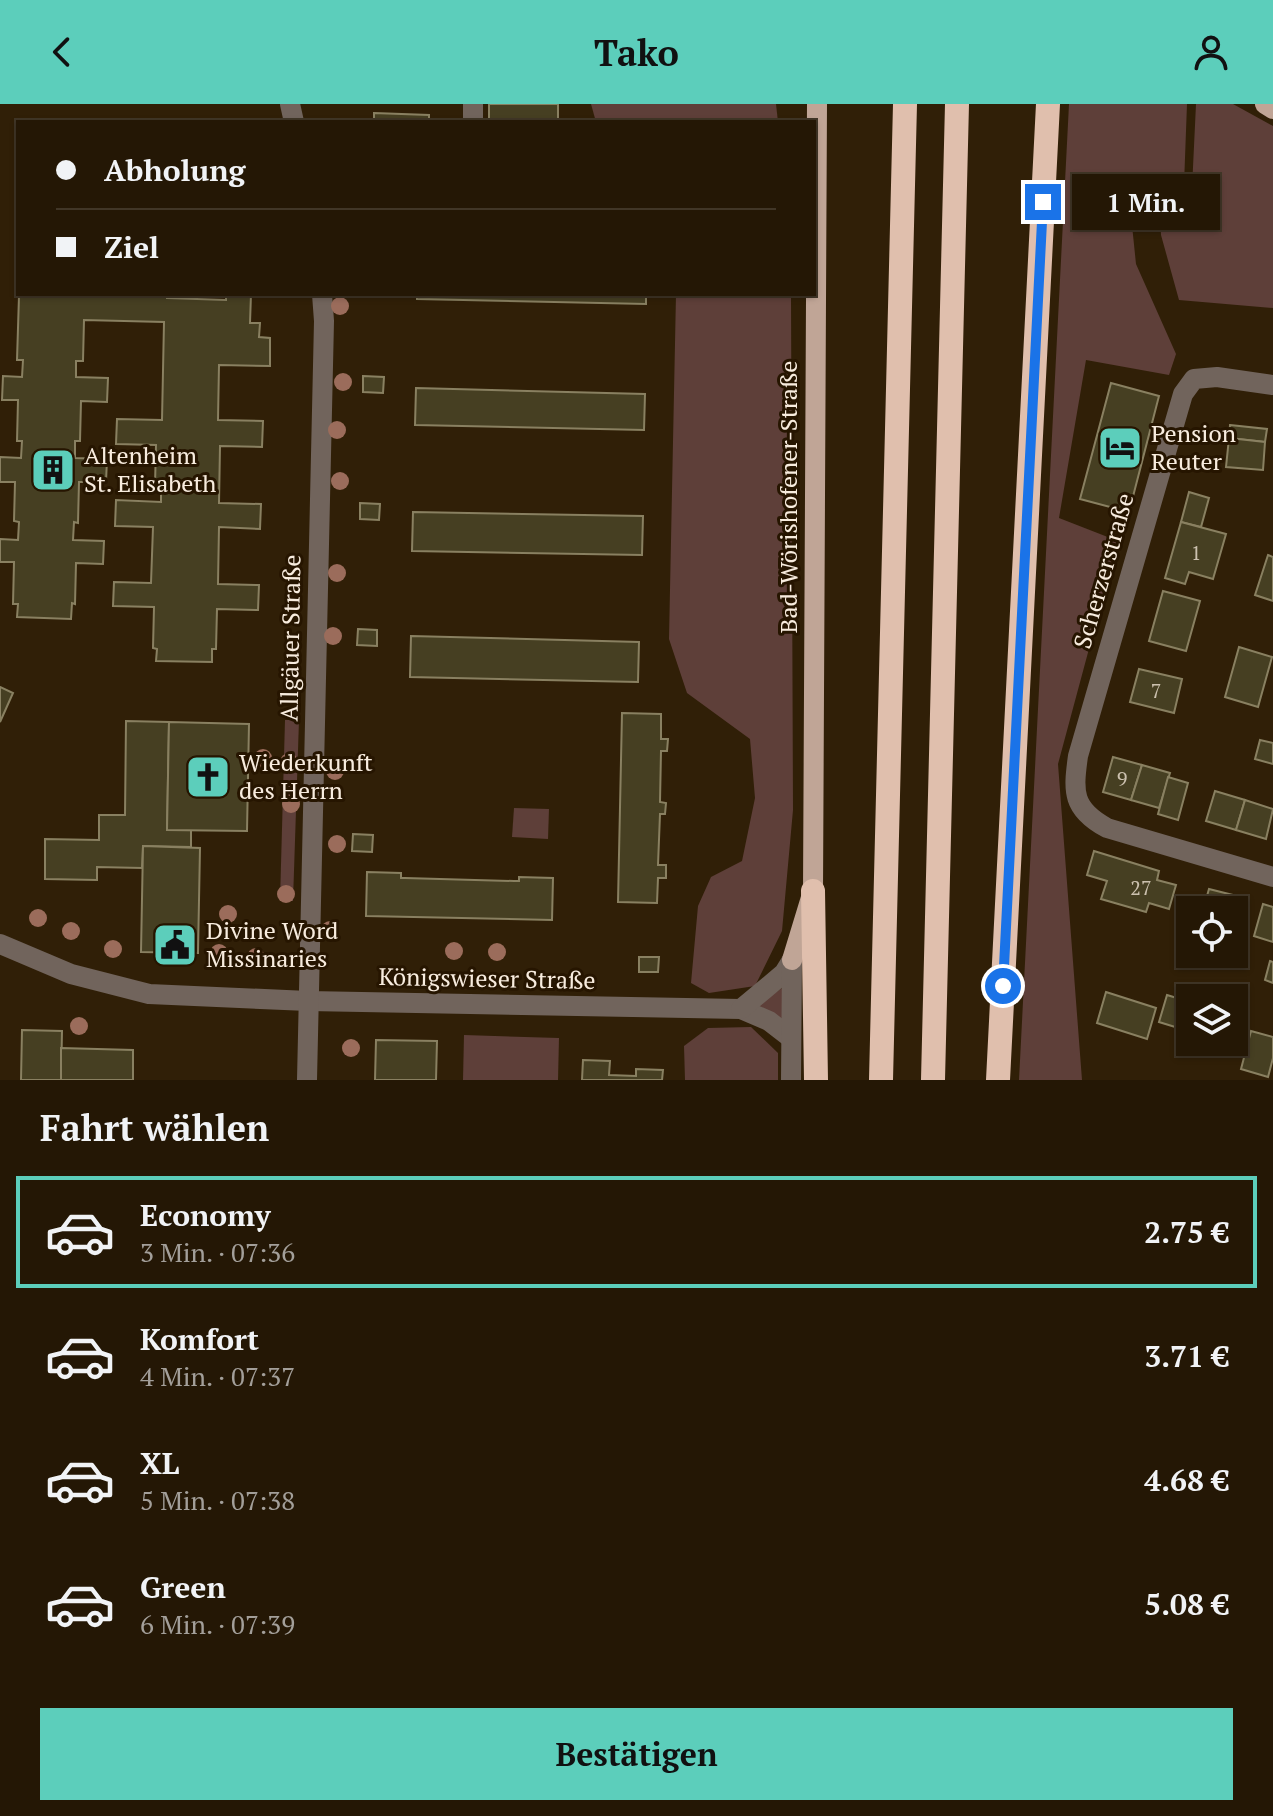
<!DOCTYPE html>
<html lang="de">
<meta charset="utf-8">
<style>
body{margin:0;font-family:"PT Serif",serif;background:#302413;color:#f1f3f6;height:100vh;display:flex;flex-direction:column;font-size:30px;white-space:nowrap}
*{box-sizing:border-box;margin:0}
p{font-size:26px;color:#a39f9a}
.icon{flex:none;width:44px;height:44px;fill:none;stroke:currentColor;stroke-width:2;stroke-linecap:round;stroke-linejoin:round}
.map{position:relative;height:976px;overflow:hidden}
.sheet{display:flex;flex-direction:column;background:#241705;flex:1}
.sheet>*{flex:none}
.banner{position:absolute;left:16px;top:16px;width:800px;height:176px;border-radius:0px;box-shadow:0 2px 6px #0004,0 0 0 2px #413627;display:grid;align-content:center;height:176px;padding:0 40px;background:#241705}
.fabs{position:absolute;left:1176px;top:792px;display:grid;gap:16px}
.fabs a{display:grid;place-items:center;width:72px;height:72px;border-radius:0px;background:#241705;box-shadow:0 2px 6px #0004,0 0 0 2px #413627;font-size:40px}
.end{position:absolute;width:36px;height:36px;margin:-18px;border:10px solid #1a73e8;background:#fff;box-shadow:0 0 0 4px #fff}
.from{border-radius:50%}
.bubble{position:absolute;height:56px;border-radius:0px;background:#241705;box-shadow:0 2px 6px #0004,0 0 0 2px #413627;font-size:26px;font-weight:600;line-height:56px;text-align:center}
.banner b{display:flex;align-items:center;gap:28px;height:76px;font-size:30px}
.banner b+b{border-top:2px solid #413627}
.banner i{width:20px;height:20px;background:#f1f3f6}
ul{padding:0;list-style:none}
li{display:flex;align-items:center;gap:24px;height:112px;margin:0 16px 12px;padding:0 24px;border:4px solid transparent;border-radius:0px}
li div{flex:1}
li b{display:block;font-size:30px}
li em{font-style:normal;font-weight:600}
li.active{border-color:#5ccebb}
li>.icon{width:72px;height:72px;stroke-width:1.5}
h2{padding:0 40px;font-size:36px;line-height:96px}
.primary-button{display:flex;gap:16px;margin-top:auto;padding:16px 40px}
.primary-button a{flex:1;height:92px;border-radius:0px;background:#5ccebb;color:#111;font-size:32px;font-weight:600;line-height:92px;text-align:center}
header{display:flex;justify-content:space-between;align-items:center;height:104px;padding:0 40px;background:#5ccebb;color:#111;font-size:36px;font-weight:600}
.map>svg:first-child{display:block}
.green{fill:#5e3f39}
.building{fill:#463f22;stroke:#898061;stroke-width:2}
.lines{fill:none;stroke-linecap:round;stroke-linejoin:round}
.minor{stroke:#71645c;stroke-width:20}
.major{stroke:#c0a596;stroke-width:20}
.highway{stroke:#e0bfad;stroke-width:24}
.tree{fill:#9b6c5b}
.route{stroke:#1a73e8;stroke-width:10}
.labels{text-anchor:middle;stroke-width:6;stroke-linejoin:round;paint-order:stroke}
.number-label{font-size:20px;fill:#ccc1af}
.poi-label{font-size:24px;fill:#f8ecde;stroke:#261500;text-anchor:start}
.street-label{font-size:24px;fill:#f8ecde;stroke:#261500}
</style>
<header><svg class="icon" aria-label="back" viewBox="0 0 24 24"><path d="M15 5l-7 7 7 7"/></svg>Tako<svg class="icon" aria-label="person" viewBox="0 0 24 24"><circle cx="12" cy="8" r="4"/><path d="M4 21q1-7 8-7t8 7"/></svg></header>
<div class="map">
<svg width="1273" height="976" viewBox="0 0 1273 976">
<rect width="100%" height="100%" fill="#301f07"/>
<g class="green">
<path d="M591,0H776L778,18H596Z"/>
<path d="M1069,0H1187L1184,81L1128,82L1136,160L1176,250L1169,271L1086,256L1059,414L1118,437L1058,660L1082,976H1019Z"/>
<path d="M1196,0H1233L1273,22V204L1179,196L1161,131L1159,88L1192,84Z"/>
<path d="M676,190H791L793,706L782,827L755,882L709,889L691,879L698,802L711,773L742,757L755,694L750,635L687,589L669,535Z"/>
<path d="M285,616H299L293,797H280Z"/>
<path d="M514,704L549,705L548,735L512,733Z"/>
<path d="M782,884V917L755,903Z"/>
<path d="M751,923L778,949V976H685L684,942L708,924Z"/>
<path d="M464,931L559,934L558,976H463Z"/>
</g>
<g class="building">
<rect x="489" y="0" width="69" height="18"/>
<path d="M374,9L429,11V18H374Z"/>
<path d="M24,190L119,192V190H167V194L226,196V190H251L250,219H260L259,233L270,234V262L219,261L218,316L263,317L262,343L220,342L219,399L261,400L260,425L219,423L218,480L259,481L258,506L217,505L216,545H212V558L156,557L157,545L153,544L154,503L113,502L114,478L151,479L153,423L115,422L116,396L161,398V381H155L156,341L116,340L117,315L162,316L164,218L84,216L83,257H76V273L108,274L107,298L81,297L80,337H75V354L107,355L106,378H79L78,419L74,418L73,436L104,437L103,460L76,459L75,500L72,499L71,515L17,513L18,500H13L14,458H0V435L18,436L19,418L14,417L15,378H0V353L21,354L22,337H17L18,296H2L3,272L22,273L23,256H17L19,192Z"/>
<path d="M417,190H646V200L417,195Z"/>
<path d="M363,272L384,273L383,289L363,288Z"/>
<path d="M1111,279L1159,292L1129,408L1080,395Z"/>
<path d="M416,284L645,290L644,326L415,321Z"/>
<path d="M1230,321L1267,325L1265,338L1229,334Z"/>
<path d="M1229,334L1265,338L1263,366L1226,363Z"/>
<path d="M1189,388L1209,394L1201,423L1181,418Z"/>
<path d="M360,399L380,400L379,416L360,415Z"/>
<path d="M413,408L643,412L642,451L412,447Z"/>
<path d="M1181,418L1226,430L1213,475L1189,468L1185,480L1165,474Z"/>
<path d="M1268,451L1273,453V497L1255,491Z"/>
<path d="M1163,487L1200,497L1186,547L1149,537Z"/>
<path d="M358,525L377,526V542L357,541Z"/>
<path d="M411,532L639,538L638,578L410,573Z"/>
<path d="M1239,543L1272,553L1258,603L1225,593Z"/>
<path d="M1139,565L1182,575L1174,609L1130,598Z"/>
<path d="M0,583L13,589L0,618Z"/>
<path d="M622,609L661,610V635H668L667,647H661L660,698L666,699L665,710H660L658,761H666V774H658L657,799L618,798Z"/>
<path d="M126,617L169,618L167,726H191V743L143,742L142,764L97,763V776L45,775V735L99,736V711H125Z"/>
<path d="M169,618L249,620L247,727L167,726Z"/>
<path d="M1260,636L1273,639V660L1255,655Z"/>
<path d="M1113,653L1142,661L1131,696L1103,688Z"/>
<path d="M1142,661L1170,669L1159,704L1131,696Z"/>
<path d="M1168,673L1188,679L1178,716L1158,710Z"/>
<path d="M1215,687L1245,696L1236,726L1206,717Z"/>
<path d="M1245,696L1273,705L1266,735L1236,726Z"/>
<path d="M353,730L373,731L372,748L352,747Z"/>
<path d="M143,742L200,744L198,849L141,848Z"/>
<path d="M1094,747L1159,767L1157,776L1176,781L1169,805L1149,799L1146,808L1101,795L1107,777L1087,771Z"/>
<path d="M367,768L401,769V774H405L514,777H519V773L553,774L552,816L366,812Z"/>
<path d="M1209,785L1237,792L1233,806H1203Z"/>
<path d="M1263,800L1273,803V838L1254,832Z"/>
<path d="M1188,804L1194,806H1190V833L1186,845L1177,843Z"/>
<path d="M639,853H659L658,868H639Z"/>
<path d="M1270,857L1273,858V879L1265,876Z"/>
<path d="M1106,888L1156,904L1147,935L1097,919Z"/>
<path d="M1167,891L1190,898L1188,927L1159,918Z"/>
<path d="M22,926L62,927L61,976H21Z"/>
<path d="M1251,927L1273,933V954L1268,973L1241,965Z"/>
<path d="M376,936L437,937L436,976H375Z"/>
<path d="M61,944L133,946V976H61Z"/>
<path d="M583,956L610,957L609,971L636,972V965L663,966L662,976H582Z"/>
</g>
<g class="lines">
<g class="minor">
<path d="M290,0L294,18"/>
<path d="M473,0V18"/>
<path d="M1273,281L1217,273L1194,275L1183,290L1078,652C1073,688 1072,705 1107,724L1273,773"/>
<path d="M0,840L71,870L149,890L308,897L741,905L769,917L791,934"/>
<path d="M741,905L784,869L792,856"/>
<path d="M307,976L324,217L322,190"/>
<path d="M791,976L792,856"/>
</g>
<g class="major">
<path d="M1265,0L1273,5"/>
<path d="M792,856L813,787L817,0"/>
</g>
<g class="highway">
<path d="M813,787L816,976"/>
<path d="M881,976L905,0"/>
<path d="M933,976L957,0"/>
<path d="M998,976L1048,0"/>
</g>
</g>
<g class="tree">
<circle cx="340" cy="202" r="9"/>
<circle cx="343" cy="278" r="9"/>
<circle cx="337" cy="326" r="9"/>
<circle cx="340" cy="377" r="9"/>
<circle cx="337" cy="469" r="9"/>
<circle cx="333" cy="532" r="9"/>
<circle cx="263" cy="654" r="9"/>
<circle cx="289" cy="658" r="9"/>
<circle cx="335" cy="667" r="9"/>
<circle cx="291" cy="700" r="9"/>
<circle cx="337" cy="740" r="9"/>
<circle cx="286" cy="790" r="9"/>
<circle cx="228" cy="810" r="9"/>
<circle cx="38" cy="814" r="9"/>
<circle cx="330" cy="826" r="9"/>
<circle cx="71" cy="827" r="9"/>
<circle cx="113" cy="845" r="9"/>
<circle cx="454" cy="847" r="9"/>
<circle cx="497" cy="848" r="9"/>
<circle cx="219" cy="849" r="9"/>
<circle cx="256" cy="853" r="9"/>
<circle cx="79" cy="922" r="9"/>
<circle cx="351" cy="944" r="9"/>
</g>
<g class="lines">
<path class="route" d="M1003,882L1043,98"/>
</g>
<defs>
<g id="hotel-square" transform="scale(2.3)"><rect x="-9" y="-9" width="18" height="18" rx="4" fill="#5ccebb" stroke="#261500"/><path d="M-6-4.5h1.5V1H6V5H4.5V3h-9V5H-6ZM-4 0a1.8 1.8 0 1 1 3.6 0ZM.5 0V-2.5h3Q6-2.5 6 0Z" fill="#111"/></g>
<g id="building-square" transform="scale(2.3)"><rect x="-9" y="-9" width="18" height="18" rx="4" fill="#5ccebb" stroke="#261500"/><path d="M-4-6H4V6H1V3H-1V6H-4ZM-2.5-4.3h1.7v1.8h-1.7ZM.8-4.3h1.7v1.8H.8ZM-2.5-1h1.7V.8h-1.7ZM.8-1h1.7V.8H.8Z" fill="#111"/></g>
<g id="church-square" transform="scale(2.3)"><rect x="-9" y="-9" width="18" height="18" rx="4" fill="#5ccebb" stroke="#261500"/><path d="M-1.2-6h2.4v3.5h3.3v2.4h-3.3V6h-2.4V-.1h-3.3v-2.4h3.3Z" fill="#111"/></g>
<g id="civic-square" transform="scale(2.3)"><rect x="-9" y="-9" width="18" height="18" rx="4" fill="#5ccebb" stroke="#261500"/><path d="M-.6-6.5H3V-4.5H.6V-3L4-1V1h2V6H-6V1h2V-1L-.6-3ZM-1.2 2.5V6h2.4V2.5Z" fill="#111"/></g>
</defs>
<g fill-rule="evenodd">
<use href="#hotel-square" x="1120" y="344"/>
<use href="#building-square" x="53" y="366"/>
<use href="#church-square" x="208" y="673"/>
<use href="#civic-square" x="175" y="841"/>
</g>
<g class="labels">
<g class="number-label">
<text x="1196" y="456">1</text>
<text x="1156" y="594">7</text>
<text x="1122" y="682">9</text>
<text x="1141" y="791">27</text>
</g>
<g class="poi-label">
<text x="1151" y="338">Pension<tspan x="1151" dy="28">Reuter</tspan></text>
<text x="84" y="360">Altenheim<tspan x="84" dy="28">St. Elisabeth</tspan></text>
<text x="239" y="667">Wiederkunft<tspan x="239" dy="28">des Herrn</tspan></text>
<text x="206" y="835">Divine Word<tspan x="206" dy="28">Missinaries</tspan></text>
</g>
<g class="street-label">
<text transform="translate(789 393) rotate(-90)" y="8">Bad-Wörishofener-Straße</text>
<text transform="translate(1104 467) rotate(-74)" y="8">Scherzerstraße</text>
<text transform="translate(291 534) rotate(-89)" y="8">Allgäuer Straße</text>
<text transform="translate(487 875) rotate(1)" y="8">Königswieser Straße</text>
</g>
</g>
</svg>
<div class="fabs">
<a><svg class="icon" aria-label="locate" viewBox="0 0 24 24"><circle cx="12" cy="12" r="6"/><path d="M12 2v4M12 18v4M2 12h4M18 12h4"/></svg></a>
<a><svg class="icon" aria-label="layers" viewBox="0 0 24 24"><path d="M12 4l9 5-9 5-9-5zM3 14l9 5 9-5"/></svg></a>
</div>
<i class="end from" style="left:1003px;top:882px"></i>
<i class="end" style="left:1043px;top:98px"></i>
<div class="bubble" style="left:1072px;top:70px;width:148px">1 Min.</div>
<div class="banner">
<b><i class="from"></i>Abholung</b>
<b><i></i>Ziel</b>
</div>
</div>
<section class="sheet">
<h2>Fahrt wählen</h2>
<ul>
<li class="active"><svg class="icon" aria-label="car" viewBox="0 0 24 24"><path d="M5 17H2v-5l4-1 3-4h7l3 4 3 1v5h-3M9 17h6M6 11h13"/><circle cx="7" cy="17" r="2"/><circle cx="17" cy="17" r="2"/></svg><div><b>Economy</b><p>3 Min. · 07:36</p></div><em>2.75 €</em></li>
<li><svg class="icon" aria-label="car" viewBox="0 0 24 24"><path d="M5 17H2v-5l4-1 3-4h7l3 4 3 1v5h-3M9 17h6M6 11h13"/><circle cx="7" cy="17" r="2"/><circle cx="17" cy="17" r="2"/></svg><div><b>Komfort</b><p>4 Min. · 07:37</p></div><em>3.71 €</em></li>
<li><svg class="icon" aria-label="car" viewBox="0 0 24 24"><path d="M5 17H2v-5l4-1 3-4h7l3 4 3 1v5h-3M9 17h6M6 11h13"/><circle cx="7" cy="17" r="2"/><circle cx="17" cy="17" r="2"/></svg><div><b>XL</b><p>5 Min. · 07:38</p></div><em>4.68 €</em></li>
<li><svg class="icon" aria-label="car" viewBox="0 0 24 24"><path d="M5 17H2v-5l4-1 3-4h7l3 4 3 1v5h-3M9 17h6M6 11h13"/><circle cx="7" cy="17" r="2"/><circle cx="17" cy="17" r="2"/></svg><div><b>Green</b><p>6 Min. · 07:39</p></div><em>5.08 €</em></li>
</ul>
<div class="primary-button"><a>Bestätigen</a></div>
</section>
